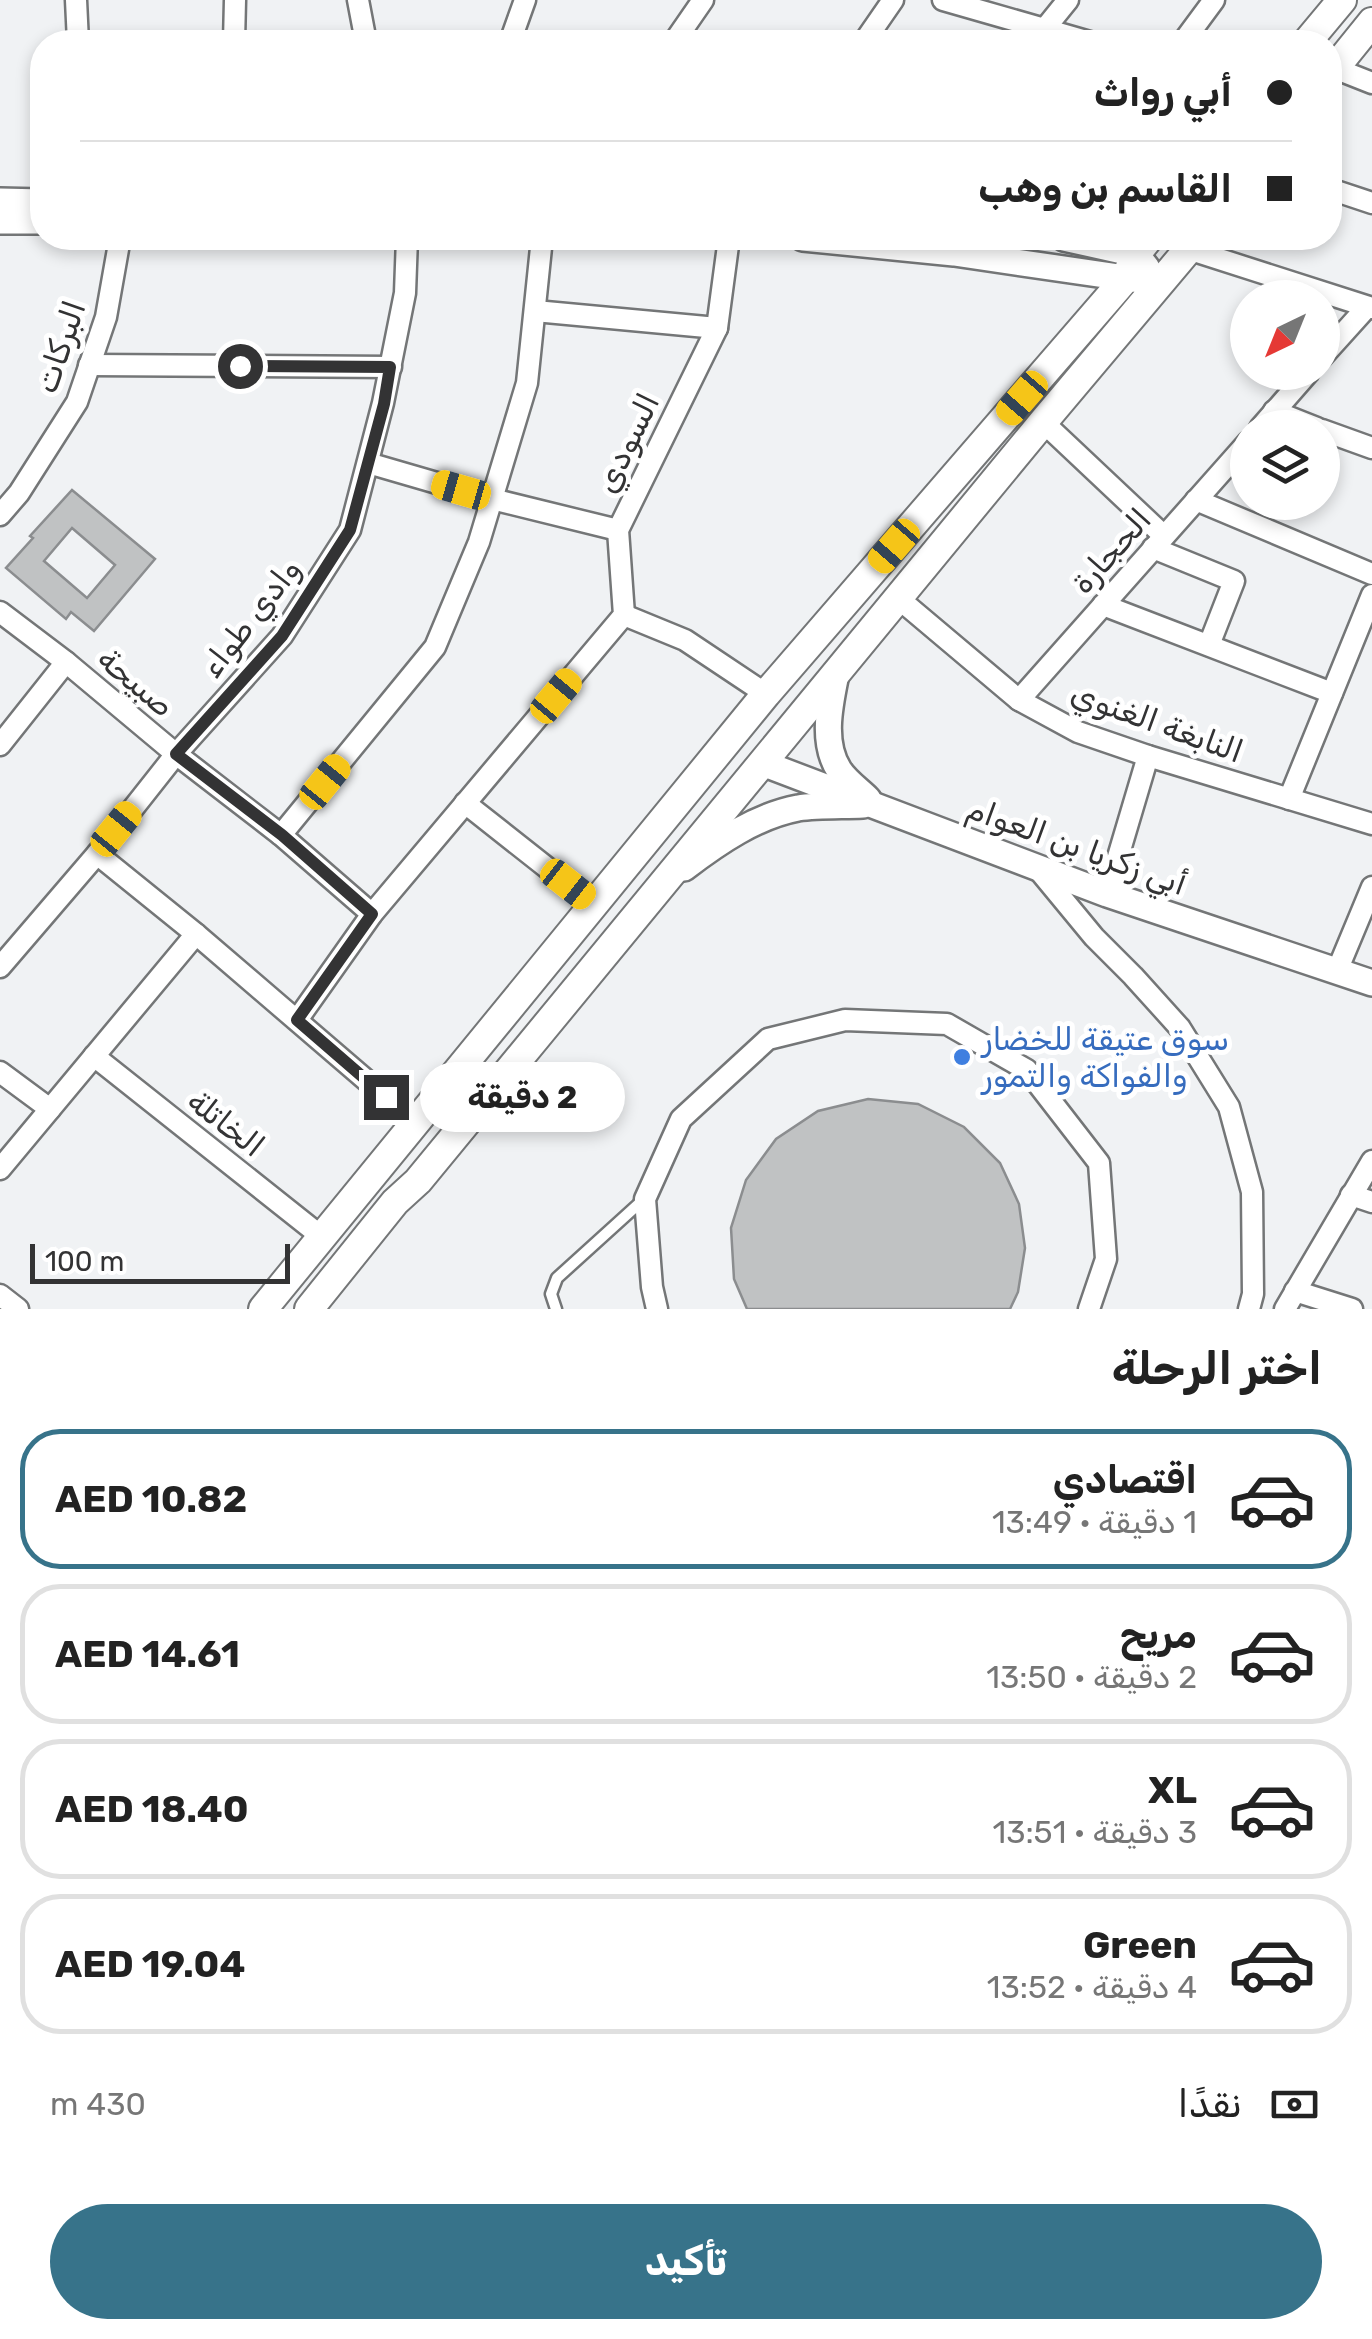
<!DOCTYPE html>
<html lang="ar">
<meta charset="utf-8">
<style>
body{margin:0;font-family:Rubik,"Noto Sans Arabic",sans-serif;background:#f2f2f2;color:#222;direction:rtl;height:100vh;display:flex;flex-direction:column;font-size:38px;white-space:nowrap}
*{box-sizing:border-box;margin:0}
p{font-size:32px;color:#767676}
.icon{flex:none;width:55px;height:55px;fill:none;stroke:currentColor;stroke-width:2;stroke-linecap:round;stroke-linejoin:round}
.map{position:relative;height:1309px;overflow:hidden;direction:ltr}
.side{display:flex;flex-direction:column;background:#fff;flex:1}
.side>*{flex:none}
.top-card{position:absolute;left:30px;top:30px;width:1312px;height:220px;border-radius:40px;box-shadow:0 5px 15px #0003;direction:rtl;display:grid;align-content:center;height:220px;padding:0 50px;background:#fff}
.needle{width:65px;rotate:223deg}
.fabs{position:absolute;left:1230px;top:280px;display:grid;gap:20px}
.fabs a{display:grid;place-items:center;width:110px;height:110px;border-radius:50%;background:#fff;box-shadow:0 5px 15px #0003;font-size:50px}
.scale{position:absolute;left:30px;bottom:25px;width:260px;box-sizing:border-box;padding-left:10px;border:5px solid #333334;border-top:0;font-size:28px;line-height:35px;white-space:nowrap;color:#333334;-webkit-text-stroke:8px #fff;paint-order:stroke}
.end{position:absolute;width:45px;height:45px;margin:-22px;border:12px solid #333334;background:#fff;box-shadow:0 0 0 5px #fff}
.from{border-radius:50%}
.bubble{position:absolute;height:70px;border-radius:35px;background:#fff;box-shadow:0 5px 15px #0003;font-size:32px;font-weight:700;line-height:70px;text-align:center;direction:rtl}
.car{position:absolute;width:30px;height:60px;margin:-30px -15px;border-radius:12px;box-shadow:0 0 8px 2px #0007;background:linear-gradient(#f5c518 24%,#345 0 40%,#f5c518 0 76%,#345 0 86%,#f5c518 0)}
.top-card b{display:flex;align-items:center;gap:35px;height:95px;font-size:38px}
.top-card b+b{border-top:2px solid #e0e0e0}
.top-card i{width:25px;height:25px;background:#222}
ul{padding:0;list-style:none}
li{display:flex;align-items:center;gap:30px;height:140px;margin:0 20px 15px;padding:0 30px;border:5px solid #e0e0e0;border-radius:40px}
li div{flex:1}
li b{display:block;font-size:38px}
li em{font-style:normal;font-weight:700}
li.on{border-color:#37738a}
li>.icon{width:90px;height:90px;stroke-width:1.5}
h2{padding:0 50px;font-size:45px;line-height:120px}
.pay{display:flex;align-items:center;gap:25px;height:110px;padding:0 50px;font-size:38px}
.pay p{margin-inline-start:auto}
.cta{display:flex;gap:20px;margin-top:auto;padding:20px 50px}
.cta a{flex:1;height:115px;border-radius:60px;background:#37738a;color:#fff;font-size:40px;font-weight:700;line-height:115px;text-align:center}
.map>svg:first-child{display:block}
.building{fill:#c0c2c3;stroke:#8b8d8f;stroke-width:2.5;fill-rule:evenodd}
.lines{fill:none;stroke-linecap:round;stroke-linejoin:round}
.service-casing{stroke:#747677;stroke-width:15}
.minor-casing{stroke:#747677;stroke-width:25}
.tertiary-casing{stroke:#747677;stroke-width:30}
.secondary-casing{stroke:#747677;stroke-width:32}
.service{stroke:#fff;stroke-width:10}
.minor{stroke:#fff;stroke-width:20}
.tertiary{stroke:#fff;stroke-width:25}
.secondary{stroke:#fff;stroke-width:28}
.route{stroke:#333334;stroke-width:12}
.shop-dot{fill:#3f7fe0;stroke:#fff;stroke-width:4}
.labels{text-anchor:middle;stroke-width:10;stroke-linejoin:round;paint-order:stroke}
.street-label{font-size:32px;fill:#333334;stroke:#fff}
.shop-label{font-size:32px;fill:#366cbe;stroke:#fff;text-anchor:start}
</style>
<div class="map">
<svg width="1372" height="1309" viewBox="0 0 1372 1309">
<rect width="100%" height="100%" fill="#f0f2f4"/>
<g class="building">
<path d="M72,490L155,559L94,631L71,612L66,619L6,568L33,538L30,536ZM72,528L115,565L87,598L44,561Z"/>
<path d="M868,1099L918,1104L964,1127L1000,1163L1019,1204L1025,1248L1018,1292L1010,1309H747L734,1279L731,1228L746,1180L776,1139L818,1111Z"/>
</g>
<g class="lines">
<g class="service-casing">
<path id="service" d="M556,1309L551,1294L557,1278L643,1200"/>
</g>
<g class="minor-casing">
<g id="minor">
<path d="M76,0L78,42"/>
<path d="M358,0L366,42"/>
<path d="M943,0L1090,42"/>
<path d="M234,42L235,0"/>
<path d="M510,42L525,0"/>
<path d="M674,42L703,0"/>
<path d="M864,42L893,0"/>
<path d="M1034,42L1068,0"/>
<path d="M1183,42L1214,0"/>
<path d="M1334,68L1372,83"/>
<path d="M1330,189L1372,203"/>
<path d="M1188,249L1372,308"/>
<path d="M535,311L717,328"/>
<path d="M1322,357L1367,307"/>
<path d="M89,365L391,367"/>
<path d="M1274,411L1317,428"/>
<path d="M1043,422L1164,536"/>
<path d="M1260,428L1309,372"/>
<path d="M1322,430L1372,448"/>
<path d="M368,463L492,499L618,530"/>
<path d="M1196,500L1372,574"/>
<path d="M0,515L19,493L77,402L106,317L120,238"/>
<path d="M1153,548L1234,581L1209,645"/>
<path d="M898,598L1019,700L1078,732L1148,756L1372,824"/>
<path d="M1103,605L1332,693"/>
<path d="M0,612L66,662L176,754L281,835L372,914"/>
<path d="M624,615L685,640L766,694"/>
<path d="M1019,700L1248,442"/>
<path d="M0,745L66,662"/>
<path d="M1289,799L1372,595"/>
<path d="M465,803L593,904"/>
<path d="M281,835L435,647L479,542L527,383L542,238"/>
<path d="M97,854L196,934L415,1122"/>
<path d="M1037,868L1094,937L1133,976L1180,1028L1229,1107L1252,1192L1253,1294L1249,1309"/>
<path d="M1107,894L1148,756"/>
<path d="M0,967L97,854L176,754L282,636L350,530L383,403L405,293L407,238"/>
<path d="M1337,971L1372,887"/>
<path d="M297,1020L372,914L624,615L618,530L717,328L729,238"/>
<path d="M94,1056L322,1237"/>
<path d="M0,1072L50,1109"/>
<path d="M0,1169L196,934"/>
<path d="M1351,1195L1372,1202"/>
<path d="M1295,1291L1352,1309"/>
<path d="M0,1295L18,1309"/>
<path d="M657,1309L652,1287L645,1199L681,1119L768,1039L845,1020L947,1024L1027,1070L1099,1163L1106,1259L1089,1309"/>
<path d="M1285,1309L1372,1161"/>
</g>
</g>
<g class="tertiary-casing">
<g id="tertiary">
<path d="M0,201L42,202"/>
<path d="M0,221H42"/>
<path d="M803,238L954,253L1160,283"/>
<path d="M1064,238L1136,254L1147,268"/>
<path d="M836,674C830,704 821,742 839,770C846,781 859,790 868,799"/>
<path d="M762,763L1107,894L1372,983"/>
<path d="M684,868C718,842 756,816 798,808C819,805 842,806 863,805"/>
</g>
</g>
<g class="secondary-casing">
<g id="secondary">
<path d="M1307,42L1342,0"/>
<path d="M1330,74L1372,22"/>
<path d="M263,1309L766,694L1125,279L1136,254L1149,238"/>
<path d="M309,1309L395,1202L418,1181L1043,422L1198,238"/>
</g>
</g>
<use href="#service" class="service"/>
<use href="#minor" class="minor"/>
<use href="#tertiary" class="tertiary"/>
<use href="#secondary" class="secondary"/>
</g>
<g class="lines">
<path class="route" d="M240,366L390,367L384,404L350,530L282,636L176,754L282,835L372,914L297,1020L386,1097"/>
</g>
<circle class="shop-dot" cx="962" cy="1057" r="10"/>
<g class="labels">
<g class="street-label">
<text transform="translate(60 347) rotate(-71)" y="11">البركات</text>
<text transform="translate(627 443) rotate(-64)" y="11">السودي</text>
<text transform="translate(1111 551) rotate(-48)" y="11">الحجارة</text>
<text transform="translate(250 618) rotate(-52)" y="11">وادي طواء</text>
<text transform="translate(136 682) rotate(40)" y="11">صبيحة</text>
<text transform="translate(1157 722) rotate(20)" y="11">النابغة الغنوي</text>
<text transform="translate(1077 846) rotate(20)" y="11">أبي زكريا بن العوام</text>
<text transform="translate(226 1123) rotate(38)" y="11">الخاتلة</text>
</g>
<g class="shop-label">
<text x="982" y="1050">سوق عتيقة للخضار<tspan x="982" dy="37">والفواكة والتمور</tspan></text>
</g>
</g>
</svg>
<div class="fabs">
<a><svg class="needle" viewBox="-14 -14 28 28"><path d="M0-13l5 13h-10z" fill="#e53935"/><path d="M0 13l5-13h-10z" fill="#767676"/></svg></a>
<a><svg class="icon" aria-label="layers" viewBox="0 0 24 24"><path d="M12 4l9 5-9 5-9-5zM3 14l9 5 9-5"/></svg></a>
</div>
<div class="scale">100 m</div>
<i class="end from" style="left:240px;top:366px"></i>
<i class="end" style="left:386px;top:1097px"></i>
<div class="bubble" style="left:420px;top:1062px;width:205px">2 دقيقة</div>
<i class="car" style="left:1022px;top:398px;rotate:221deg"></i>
<i class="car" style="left:461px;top:490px;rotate:286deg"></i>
<i class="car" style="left:894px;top:546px;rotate:221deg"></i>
<i class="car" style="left:556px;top:696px;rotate:40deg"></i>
<i class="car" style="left:325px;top:782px;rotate:39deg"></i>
<i class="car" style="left:116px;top:829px;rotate:39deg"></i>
<i class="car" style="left:568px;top:884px;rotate:128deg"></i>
<div class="top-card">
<b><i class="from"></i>أبي رواث</b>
<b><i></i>القاسم بن وهب</b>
</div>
</div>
<section class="side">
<h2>اختر الرحلة</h2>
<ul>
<li class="on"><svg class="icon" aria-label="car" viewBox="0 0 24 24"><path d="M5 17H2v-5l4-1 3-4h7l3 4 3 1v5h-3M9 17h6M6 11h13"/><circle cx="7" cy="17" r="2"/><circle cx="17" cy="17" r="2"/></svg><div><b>اقتصادي</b><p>1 دقيقة · 13:49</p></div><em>AED 10.82</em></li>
<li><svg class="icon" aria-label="car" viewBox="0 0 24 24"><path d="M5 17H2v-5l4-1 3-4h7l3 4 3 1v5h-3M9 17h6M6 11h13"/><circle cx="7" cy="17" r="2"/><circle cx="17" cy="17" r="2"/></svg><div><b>مريح</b><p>2 دقيقة · 13:50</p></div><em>AED 14.61</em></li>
<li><svg class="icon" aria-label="car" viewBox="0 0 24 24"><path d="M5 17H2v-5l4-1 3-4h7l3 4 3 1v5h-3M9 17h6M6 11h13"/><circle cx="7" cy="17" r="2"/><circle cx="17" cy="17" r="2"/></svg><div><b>XL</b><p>3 دقيقة · 13:51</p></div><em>AED 18.40</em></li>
<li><svg class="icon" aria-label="car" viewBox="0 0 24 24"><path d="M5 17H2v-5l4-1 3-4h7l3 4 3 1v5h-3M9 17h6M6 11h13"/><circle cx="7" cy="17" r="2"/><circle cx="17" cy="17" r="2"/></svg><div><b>Green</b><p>4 دقيقة · 13:52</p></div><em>AED 19.04</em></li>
</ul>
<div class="pay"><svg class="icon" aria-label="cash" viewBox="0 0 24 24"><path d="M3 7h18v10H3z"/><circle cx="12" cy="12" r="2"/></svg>نقدًا<p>430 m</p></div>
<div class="cta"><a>تأكيد</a></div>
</section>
